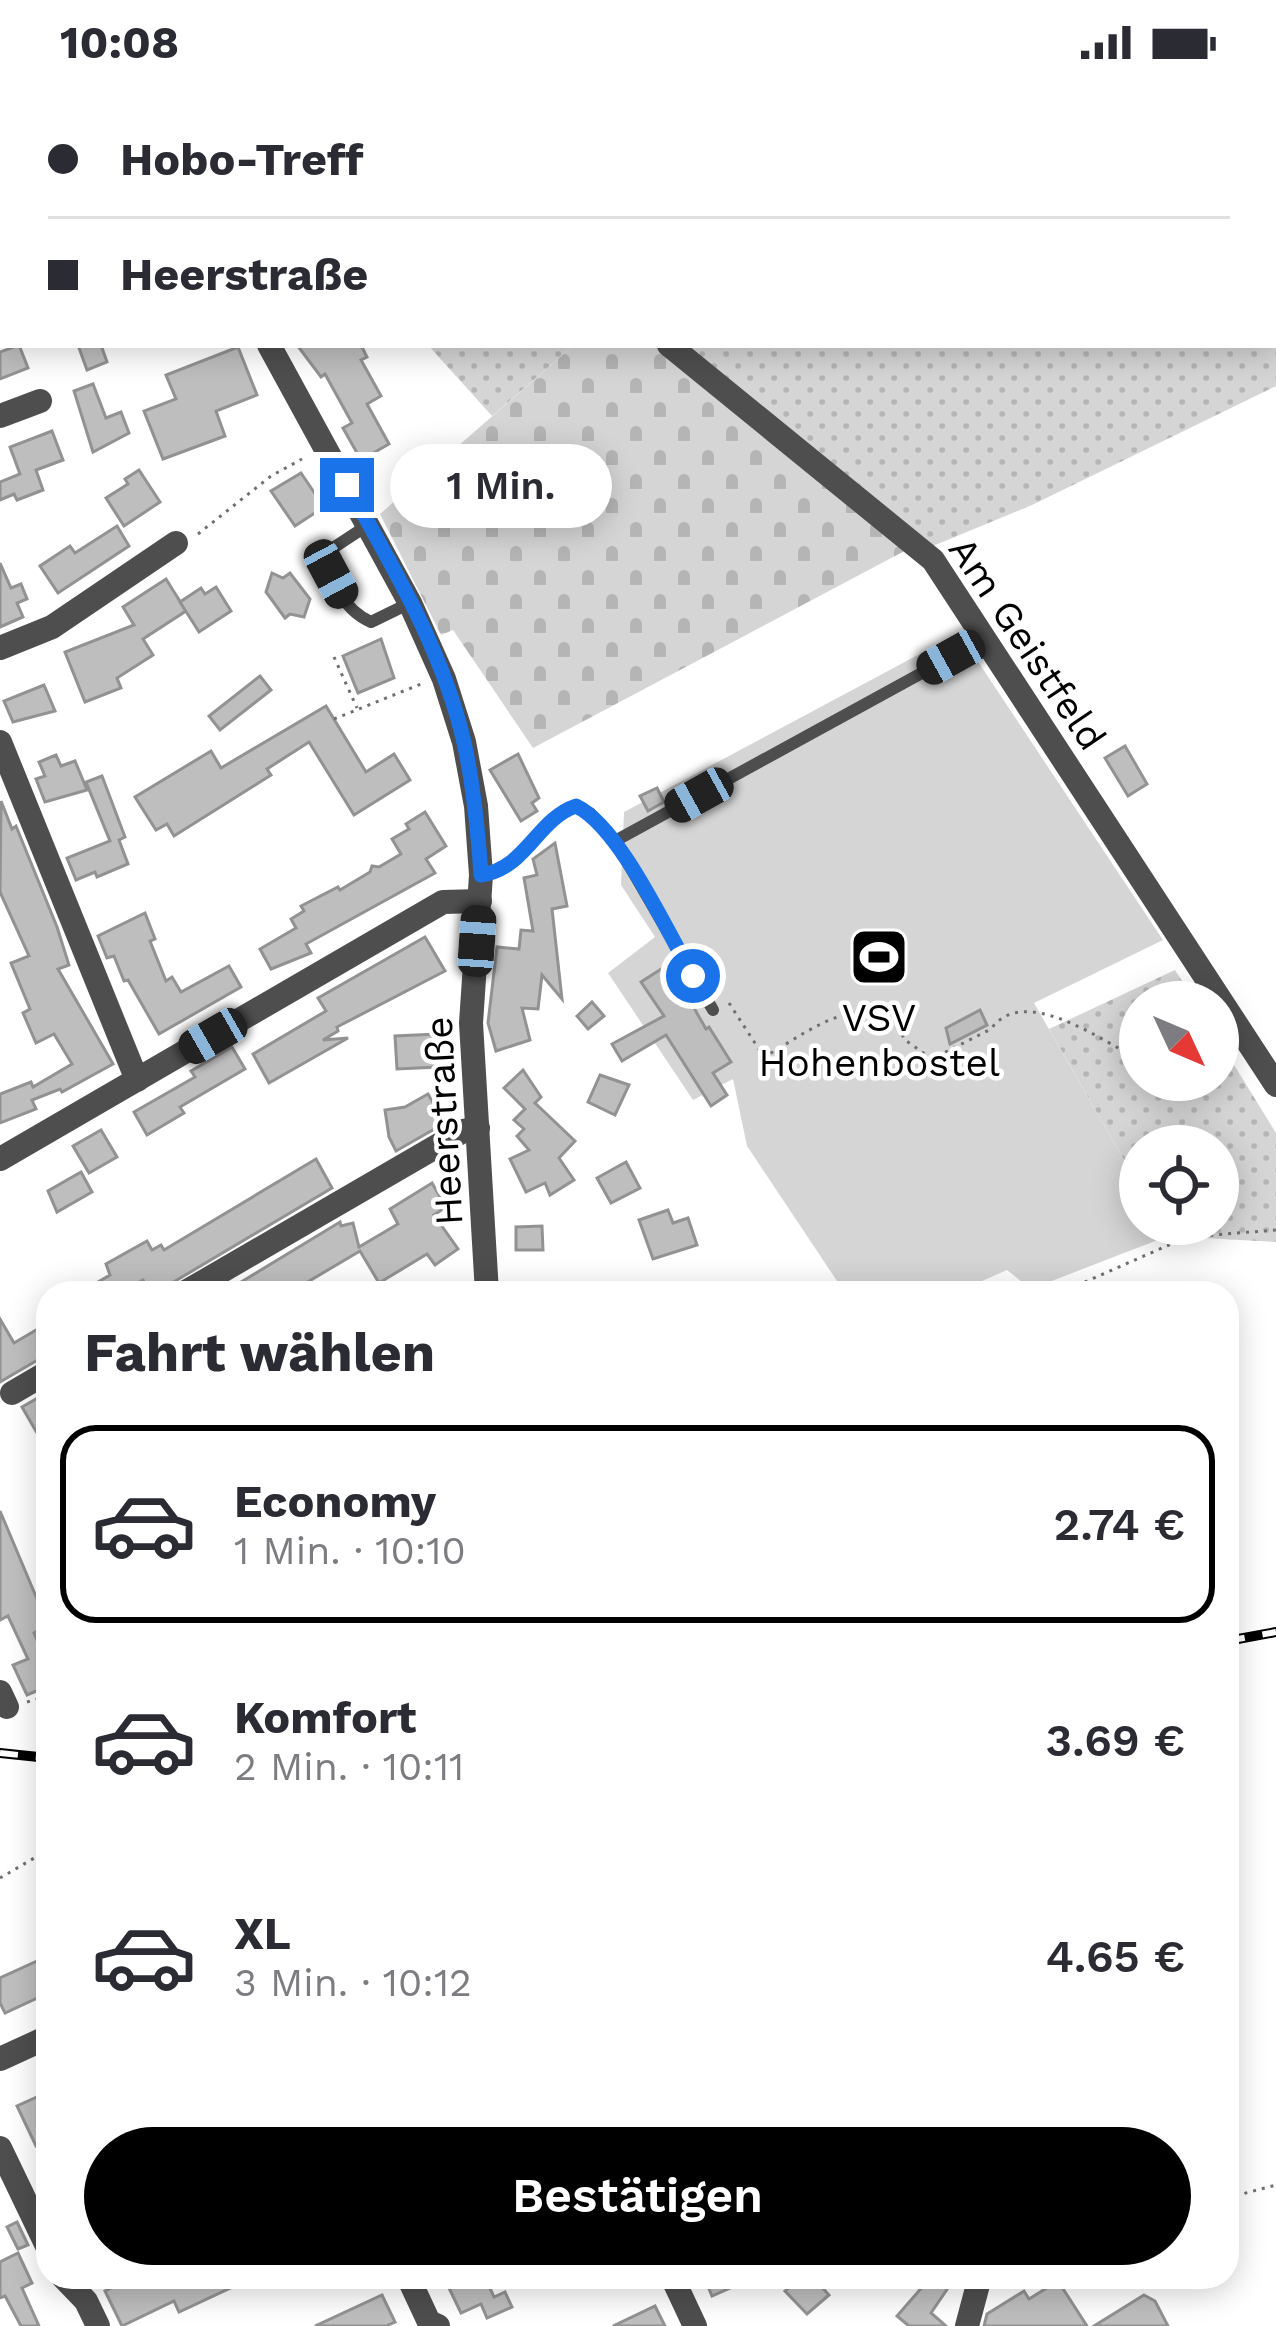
<!DOCTYPE html>
<html lang="de">
<meta charset="utf-8">
<style>
body{margin:0;font-family:"Work Sans",sans-serif;background:#f7f7f7;color:#2b2b33;height:100vh;display:flex;flex-direction:column;font-size:45px;white-space:nowrap}
*{box-sizing:border-box;margin:0}
p{font-size:39px;color:#7c7c81}
.icon{flex:none;width:66px;height:66px;fill:none;stroke:currentColor;stroke-width:2;stroke-linecap:round;stroke-linejoin:round}
.map{position:relative;flex:1;overflow:hidden}
.details{position:absolute;left:36px;top:1197px;width:1203px;height:1008px;display:flex;flex-direction:column;background:#fff;border-radius:36px;box-shadow:0 6px 30px #0003}
.details>*{flex:none}
.banner{position:absolute;left:0px;top:0px;width:1278px;height:264px;box-shadow:0 6px 30px #0003;display:grid;align-content:center;height:264px;padding:0 48px;background:#fff}
.needle{width:78px;rotate:134deg}
.tools{position:absolute;left:1119px;top:897px;display:grid;gap:24px}
.tools a{display:grid;place-items:center;width:120px;height:120px;border-radius:50%;background:#fff;box-shadow:0 6px 30px #0003;font-size:60px}
.end{position:absolute;width:54px;height:54px;margin:-27px;border:15px solid #1a73e8;background:#fff;box-shadow:0 0 0 6px #fff}
.from{border-radius:50%}
.bubble{position:absolute;height:84px;border-radius:42px;background:#fff;box-shadow:0 6px 30px #0003;font-size:39px;font-weight:600;line-height:84px;text-align:center}
.car{position:absolute;width:36px;height:72px;margin:-36px -18px;border-radius:15px;box-shadow:0 0 9px 3px #0007;background:linear-gradient(#222 24%,#8ab4d8 0 40%,#222 0 76%,#8ab4d8 0 86%,#222 0)}
.banner b{display:flex;align-items:center;gap:42px;height:114px;font-size:45px}
.banner b+b{border-top:3px solid #e1e1e2}
.banner i{width:30px;height:30px;background:#2b2b33}
ul{padding:0;list-style:none}
li{display:flex;align-items:center;gap:36px;height:198px;margin:0 24px 18px;padding:0 24px;border:6px solid transparent;border-radius:36px}
li div{flex:1}
li b{display:block;font-size:45px}
li em{font-style:normal;font-weight:600}
li.current{border-color:#000}
li>.icon{width:108px;height:108px;stroke-width:1.5}
h2{padding:0 48px;font-size:54px;line-height:144px}
.button{display:flex;gap:24px;margin-top:auto;padding:24px 48px}
.button a{flex:1;height:138px;border-radius:72px;background:#000;color:#fff;font-size:48px;font-weight:600;line-height:138px;text-align:center}
.status{display:flex;justify-content:space-between;align-items:center;height:84px;padding:0 60px;background:#fff;direction:ltr}
.status svg{height:33px;fill:currentColor}
.map>svg:first-child{display:block}
.grass{fill:url(#grass-dots)}
.cemetery{fill:url(#cemetery-stones)}
.pitch{fill:#d5d5d5}
.building{fill:#bebebe;stroke:#929292;stroke-width:3}
.lines{fill:none;stroke-linecap:round;stroke-linejoin:round}
.path{stroke:#707070;stroke-width:3;stroke-dasharray:3 6;stroke-linecap:butt}
.service{stroke:#4e4e4e;stroke-width:12}
.minor{stroke:#4e4e4e;stroke-width:24}
.tertiary{stroke:#4e4e4e;stroke-width:24}
.rail-casing{stroke:#000;stroke-width:10}
.rail{stroke:#fff;stroke-width:6;stroke-dasharray:18;stroke-linecap:butt}
.route{stroke:#1a73e8;stroke-width:15}
.labels{text-anchor:middle;stroke-width:9;stroke-linejoin:round;paint-order:stroke}
.street-label{font-size:39px;fill:#000;stroke:#fff}
.poi-label{font-size:39px;fill:#000;stroke:#fff}
</style>
<div class="status"><b>10:08</b><svg viewBox="0 0 49 12"><path d="M0 12V9h3v3zM5 12V6h3v6zM10 12V3h3v9zM15 12V0h3v12zM26 1h20v11H26zM47 4h2v5h-2z"/></svg></div>
<div class="map">
<svg width="1276" height="2242" viewBox="0 0 1276 2242">
<defs>
<pattern id="grass-dots" width="8" height="8" patternUnits="userSpaceOnUse" patternTransform="scale(3)"><rect width="8" height="8" fill="#d5d5d5"/><path d="M2 2h.1M6 6h.1" fill="none" stroke="#b5b5b5" stroke-width="1.8" stroke-linecap="round"/></pattern>
<pattern id="cemetery-stones" width="16" height="16" patternUnits="userSpaceOnUse" patternTransform="scale(3)"><rect width="16" height="16" fill="#d5d5d5"/><path d="M2 7V4a2 2 0 0 1 4 0v3zM10 15v-3a2 2 0 0 1 4 0v3z" fill="#b5b5b5"/></pattern>
</defs>
<rect width="100%" height="100%" fill="#fff"/>
<g class="grass">
<path d="M1035,0H1276V302L1032,421L933,462L683,261H1275V3H1031Z"/>
<path d="M428,261H574L492,332Z"/>
<path d="M1175,886L1195,918H1140V996H1218V955L1276,1049V1158L1168,1152L1161,1140H1218V1062H1140V1104L1049,945Z"/>
</g>
<path class="cemetery" d="M574,261H662L912,463L533,664L453,546L441,551L380,430Z"/>
<path class="pitch" d="M959,549L1163,856L1034,919L1140,1104V1140H1161L1168,1152L1031,1205L1007,1186L955,1209H845L747,1062L733,995L693,1016L608,889L655,853L621,801L624,728Z"/>
<g class="building">
<path d="M19,261L28,284L0,295V268Z"/>
<path d="M78,261H101L107,278L87,286Z"/>
<path d="M297,261H361L367,273L361,276L381,312L367,320L389,360L361,376L343,344L352,339L325,290L321,293Z"/>
<path d="M238,263L257,311L216,327L225,352L163,375L144,327L176,315L166,291Z"/>
<path d="M93,300L106,334L121,328L129,349L93,368L74,307Z"/>
<path d="M52,347L63,376L36,386L43,406L17,416L14,410L0,416V398L20,390L10,363Z"/>
<path d="M139,386L160,418L124,442L106,414L128,400L125,395Z"/>
<path d="M301,389L324,423L295,442L271,407Z"/>
<path d="M117,442L129,462L58,509L40,482L70,462L75,469Z"/>
<path d="M0,479L11,504L21,500L27,515L17,519L23,533L0,543Z"/>
<path d="M272,489L283,494L290,489L310,515L304,533L290,530L285,534L266,508Z"/>
<path d="M166,495L186,527L143,555L153,571L117,594L121,604L85,618L65,568L134,541L123,523Z"/>
<path d="M216,503L231,527L199,548L180,518L201,504L205,510Z"/>
<path d="M381,555L394,594L358,609L343,572Z"/>
<path d="M260,592L271,606L220,646L209,632Z"/>
<path d="M44,601L55,627L13,638L4,617Z"/>
<path d="M326,622L366,688L394,670L410,696L354,731L309,658L267,685L271,691L174,752L167,740L156,746L135,713L211,667L221,684Z"/>
<path d="M1125,662L1147,700L1128,712L1105,674Z"/>
<path d="M518,670L539,714L532,719L537,727L521,737L490,686Z"/>
<path d="M56,671L61,682L75,677L87,706L45,718L36,695L45,692L39,678Z"/>
<path d="M102,692L125,753L119,756L128,780L97,793L95,788L76,796L67,774L110,757L86,698Z"/>
<path d="M657,704L664,718L648,727L640,712Z"/>
<path d="M1,717L12,745L16,742L57,843L69,881L58,885L113,980L62,1008L60,1005L32,1016L36,1025L0,1039V1010L31,998L33,1003L72,980L54,950L36,959L23,929L30,925L11,879L29,872L0,808Z"/>
<path d="M425,728L446,762L426,775L435,789L306,860L311,869L271,885L260,865L296,844L291,835L304,827L301,822L338,803L340,806L370,788L372,782L379,783L401,770L392,755L409,745L406,740Z"/>
<path d="M555,759L567,822L552,825L562,915L542,891L538,925L522,924L530,956L496,967L488,939L497,863L519,865L521,846L533,847L524,794L537,791L533,775Z"/>
<path d="M145,829L155,855L150,857L166,897L172,893L181,908L229,882L241,903L159,950L128,896L124,897L114,872L107,874L98,852Z"/>
<path d="M425,853L445,887L337,943L338,947L323,956L348,954L269,999L253,970L326,927L318,914Z"/>
<path d="M669,880L706,945L709,943L731,978L713,989L727,1011L711,1022L666,951L622,977L612,960L664,932L641,898Z"/>
<path d="M592,918L604,932L588,945L577,932Z"/>
<path d="M980,926L987,941L950,960L946,944Z"/>
<path d="M437,950L439,983L397,985L395,952Z"/>
<path d="M232,963L245,985L180,1023L184,1029L147,1051L134,1028L195,993L191,987Z"/>
<path d="M523,986L541,1013L535,1019L575,1057L559,1074L574,1096L550,1111L545,1099L526,1108L510,1075L529,1066L517,1052L524,1045L514,1036L525,1025L504,1004Z"/>
<path d="M600,991L629,1001L615,1031L588,1018Z"/>
<path d="M428,1010L445,1039L396,1067L389,1053L385,1026L405,1023Z"/>
<path d="M101,1046L117,1073L89,1089L73,1062Z"/>
<path d="M316,1075L332,1104L155,1209H150L143,1196L119,1209H79L110,1191L106,1180L147,1157L152,1166L161,1161L164,1166Z"/>
<path d="M626,1078L640,1104L611,1119L597,1094Z"/>
<path d="M81,1088L92,1108L57,1128L48,1107Z"/>
<path d="M432,1099L446,1123L434,1131L458,1165L435,1181L427,1170L379,1199L360,1167L289,1209H223L340,1138L341,1142L353,1139L359,1163L398,1140L390,1125Z"/>
<path d="M668,1126L673,1139L688,1134L697,1161L653,1175L639,1136Z"/>
<path d="M542,1142L543,1166H516V1143Z"/>
<path d="M0,1235L14,1259L48,1239V1270L0,1298Z"/>
<path d="M48,1308V1368L22,1323Z"/>
<path d="M0,1427L48,1541L34,1549L48,1582L45,1613L41,1605L27,1611L13,1581L28,1575L8,1532L0,1536Z"/>
<path d="M48,1872V1909L5,1929L0,1919V1894Z"/>
<path d="M48,2008V2057L36,2062L17,2022Z"/>
<path d="M17,2138L28,2161L18,2165L7,2143Z"/>
<path d="M18,2169L32,2199L22,2204L39,2242H21L5,2212L0,2214V2178Z"/>
<path d="M135,2193H254L179,2228L174,2217L122,2242L105,2207Z"/>
<path d="M468,2193H485L494,2213L505,2208L512,2223L487,2234L481,2220L461,2229L449,2204Z"/>
<path d="M704,2193H755L712,2212Z"/>
<path d="M801,2193H813L829,2211L807,2230L785,2207Z"/>
<path d="M931,2193L948,2204L931,2229L946,2242H909L897,2232Z"/>
<path d="M1058,2197L1087,2242H984L987,2230L1024,2207L1029,2215Z"/>
<path d="M382,2211L395,2238L386,2242H315Z"/>
<path d="M1144,2211L1155,2217L1168,2242H1094Z"/>
<path d="M655,2222L665,2242H613Z"/>
</g>
<g class="lines">
<g class="path">
<path d="M207,0L208,3"/>
<path d="M220,0L222,3"/>
<path d="M198,450L271,392L302,375"/>
<path d="M334,573L357,624"/>
<path d="M334,635L421,600"/>
<path d="M729,919L764,973C802,952 847,914 892,932L905,956L932,975L991,945C1024,899 1102,957 1140,976"/>
<path d="M1060,1209L1187,1153L1276,1146"/>
<path d="M27,1618L48,1612"/>
<path d="M0,1794L48,1766"/>
<path d="M1227,2114L1276,2101"/>
</g>
<g class="service">
<path d="M0,50H3"/>
<path d="M368,441L330,466C331,497 342,525 371,538L410,519"/>
<path d="M615,757L713,926"/>
<path d="M482,791C526,785 537,735 576,722L590,729L615,757L951,573"/>
</g>
<g class="minor">
<path d="M459,0L460,3"/>
<path d="M669,261L933,476L1276,1001"/>
<path d="M0,332L40,317"/>
<path d="M0,564L52,543L176,459"/>
<path d="M0,658L137,996"/>
<path d="M0,1075L443,818L480,817"/>
<path d="M184,1209L463,1047L478,1044"/>
<path d="M12,1309L48,1288"/>
<path d="M0,1608L7,1623"/>
<path d="M0,1975L48,1953"/>
<path d="M0,2064L48,2164"/>
<path d="M63,2193L86,2217L98,2242"/>
<path d="M408,2193L429,2238L438,2242"/>
<path d="M967,2242L980,2193"/>
</g>
<g class="tertiary">
<path d="M162,3V0"/>
<path d="M269,261L410,519L444,595L464,658L476,722L481,791L471,939L487,1209"/>
<path d="M672,2193L695,2242"/>
</g>
<g class="rail-casing">
<g id="rail">
<path d="M1227,1557L1276,1548"/>
<path d="M0,1669L48,1674"/>
</g>
</g>
<use href="#rail" class="rail"/>
</g>
<g class="lines">
<path class="route" d="M347,401C393,483 445,570 465,663C474,705 478,748 481,791C526,785 537,735 576,722C620,743 667,848 693,892"/>
</g>
<defs>
<g id="stadium-square" transform="scale(3)"><rect x="-9" y="-9" width="18" height="18" rx="4" fill="#000" stroke="#fff"/><path d="M0-5a6.5 5 0 1 0 0 10a6.5 5 0 1 0 0-10ZM-3.5-1.8h7v3.6h-7Z" fill="#fff"/></g>
</defs>
<g fill-rule="evenodd">
<use href="#stadium-square" x="879" y="873"/>
</g>
<g class="labels">
<g class="street-label">
<text transform="translate(1028 559) rotate(56)" y="14">Am Geistfeld</text>
<text transform="translate(443 1037) rotate(-93)" y="14">Heerstraße</text>
</g>
<g class="poi-label">
<text x="879" y="947">VSV<tspan x="879" dy="45">Hohenbostel</tspan></text>
</g>
</g>
</svg>
<div class="tools">
<a><svg class="needle" viewBox="-14 -14 28 28"><path d="M0-13l5 13h-10z" fill="#e53935"/><path d="M0 13l5-13h-10z" fill="#7c7c81"/></svg></a>
<a><svg class="icon" aria-label="locate" viewBox="0 0 24 24"><circle cx="12" cy="12" r="6"/><path d="M12 2v4M12 18v4M2 12h4M18 12h4"/></svg></a>
</div>
<i class="end from" style="left:693px;top:892px"></i>
<i class="end" style="left:347px;top:401px"></i>
<div class="bubble" style="left:390px;top:360px;width:222px">1 Min.</div>
<i class="car" style="left:331px;top:490px;rotate:152deg"></i>
<i class="car" style="left:951px;top:573px;rotate:241deg"></i>
<i class="car" style="left:699px;top:711px;rotate:241deg"></i>
<i class="car" style="left:477px;top:857px;rotate:4deg"></i>
<i class="car" style="left:213px;top:952px;rotate:240deg"></i>
<div class="banner">
<b><i class="from"></i>Hobo-Treff</b>
<b><i></i>Heerstraße</b>
</div>
<section class="details">
<h2>Fahrt wählen</h2>
<ul>
<li class="current"><svg class="icon" aria-label="car" viewBox="0 0 24 24"><path d="M5 17H2v-5l4-1 3-4h7l3 4 3 1v5h-3M9 17h6M6 11h13"/><circle cx="7" cy="17" r="2"/><circle cx="17" cy="17" r="2"/></svg><div><b>Economy</b><p>1 Min. · 10:10</p></div><em>2.74 €</em></li>
<li><svg class="icon" aria-label="car" viewBox="0 0 24 24"><path d="M5 17H2v-5l4-1 3-4h7l3 4 3 1v5h-3M9 17h6M6 11h13"/><circle cx="7" cy="17" r="2"/><circle cx="17" cy="17" r="2"/></svg><div><b>Komfort</b><p>2 Min. · 10:11</p></div><em>3.69 €</em></li>
<li><svg class="icon" aria-label="car" viewBox="0 0 24 24"><path d="M5 17H2v-5l4-1 3-4h7l3 4 3 1v5h-3M9 17h6M6 11h13"/><circle cx="7" cy="17" r="2"/><circle cx="17" cy="17" r="2"/></svg><div><b>XL</b><p>3 Min. · 10:12</p></div><em>4.65 €</em></li>
</ul>
<div class="button"><a>Bestätigen</a></div>
</section>
</div>
